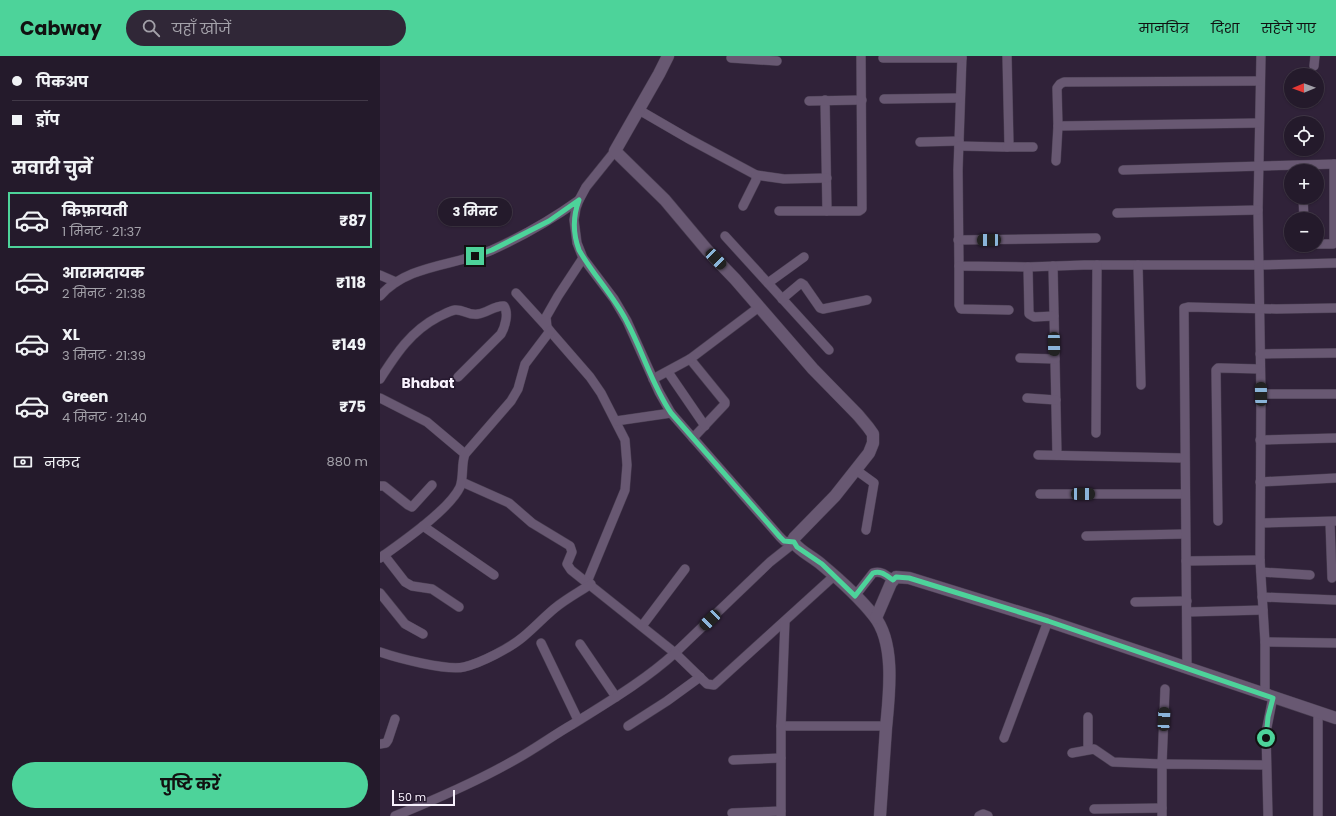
<!DOCTYPE html>
<html lang="hi">
<meta charset="utf-8">
<style>
body{margin:0;font-family:Poppins,"Noto Sans Devanagari",sans-serif;background:#302737;color:#f1f3f6;height:100vh;display:flex;flex-direction:column;font-size:15px;white-space:nowrap}
*{box-sizing:border-box;margin:0}
p{font-size:13px;color:#a3a1a9}
.icon{flex:none;width:22px;height:22px;fill:none;stroke:currentColor;stroke-width:2;stroke-linecap:round;stroke-linejoin:round}
.map{position:relative;flex:1;overflow:hidden}
.sheet{display:flex;flex-direction:column;background:#241a2b;width:380px}
.sheet>*{flex:none}
.guide{display:grid;align-content:center;height:88px;padding:0 12px;background:#241a2b}
.needle{width:26px;rotate:269deg}
.fabs{position:absolute;left:904px;top:12px;display:grid;gap:8px}
.fabs a{display:grid;place-items:center;width:40px;height:40px;border-radius:50%;background:#241a2b;box-shadow:0 1px 3px #0004,0 0 0 1px #413847;font-size:20px}
.scale{position:absolute;left:12px;bottom:10px;width:63px;box-sizing:border-box;padding-left:4px;border:2px solid #f8f1fd;border-top:0;font-size:11px;line-height:14px;white-space:nowrap;color:#f8f1fd;-webkit-text-stroke:3px #26192f;paint-order:stroke}
.end{position:absolute;width:18px;height:18px;margin:-9px;border:5px solid #4dd39a;background:#111;box-shadow:0 0 0 2px #111}
.from{border-radius:50%}
.bubble{position:absolute;height:28px;border-radius:14px;background:#241a2b;box-shadow:0 1px 3px #0004,0 0 0 1px #413847;font-size:13px;font-weight:700;line-height:28px;text-align:center}
.car{position:absolute;width:12px;height:24px;margin:-12px -6px;border-radius:5px;box-shadow:0 0 3px 1px #0007;background:linear-gradient(#222 24%,#8ab4d8 0 40%,#222 0 76%,#8ab4d8 0 86%,#222 0)}
.guide b{display:flex;align-items:center;gap:14px;height:38px;font-size:15px}
.guide b+b{border-top:1px solid #413847}
.guide i{width:10px;height:10px;background:#f1f3f6}
ul{padding:0;list-style:none}
li{display:flex;align-items:center;gap:12px;height:56px;margin:0 8px 6px;padding:0 4px;border:2px solid transparent;border-radius:0px}
li div{flex:1}
li b{display:block;font-size:15px}
li em{font-style:normal;font-weight:700}
li.current{border-color:#4dd39a}
li>.icon{width:36px;height:36px;stroke-width:1.5}
h2{padding:0 12px;font-size:18px;line-height:48px}
.pay{display:flex;align-items:center;gap:10px;height:44px;padding:0 12px;font-size:15px}
.pay p{margin-inline-start:auto}
.button{display:flex;gap:8px;margin-top:auto;padding:8px 12px}
.button a{flex:1;height:46px;border-radius:24px;background:#4dd39a;color:#111;font-size:16px;font-weight:700;line-height:46px;text-align:center}
header{display:flex;align-items:center;gap:24px;box-sizing:border-box;height:56px;padding:0 20px;background:#4dd39a;color:#111}
header strong{font-size:19px}
nav{display:flex;gap:22px;margin-inline-start:auto;font-size:14px}
.search{width:280px;height:36px;background:#302737;display:flex;align-items:center;gap:10px;box-sizing:border-box;padding:0 14px;border-radius:22px;color:#a3a1a9;font-size:15px}
main{display:flex;flex:1;min-height:0}
.map>svg:first-child{display:block}
.lines{fill:none;stroke-linecap:round;stroke-linejoin:round}
.street-casing{stroke:#493e51;stroke-width:10}
.secondary-casing{stroke:#493e51;stroke-width:13}
.street{stroke:#685872;stroke-width:9}
.secondary{stroke:#685872;stroke-width:12}
.route{stroke:#4dd39a;stroke-width:5}
.labels{text-anchor:middle;stroke-width:3;stroke-linejoin:round;paint-order:stroke}
.quarter-label{font-size:14px;font-weight:bold;fill:#f8f1fd;stroke:#26192f}
</style>
<header>
<strong>Cabway</strong>
<div class="search"><svg class="icon" aria-label="search" viewBox="0 0 24 24"><circle cx="10" cy="10" r="6"/><path d="M15 15l6 6"/></svg>यहाँ खोजें</div>
<nav><a>मानचित्र</a><a>दिशा</a><a>सहेजे गए</a></nav>
</header>
<main>
<section class="sheet">
<div class="guide">
<b><i class="from"></i>पिकअप</b>
<b><i></i>ड्रॉप</b>
</div>
<h2>सवारी चुनें</h2>
<ul>
<li class="current"><svg class="icon" aria-label="car" viewBox="0 0 24 24"><path d="M5 17H2v-5l4-1 3-4h7l3 4 3 1v5h-3M9 17h6M6 11h13"/><circle cx="7" cy="17" r="2"/><circle cx="17" cy="17" r="2"/></svg><div><b>किफ़ायती</b><p>1 मिनट · 21:37</p></div><em>₹87</em></li>
<li><svg class="icon" aria-label="car" viewBox="0 0 24 24"><path d="M5 17H2v-5l4-1 3-4h7l3 4 3 1v5h-3M9 17h6M6 11h13"/><circle cx="7" cy="17" r="2"/><circle cx="17" cy="17" r="2"/></svg><div><b>आरामदायक</b><p>2 मिनट · 21:38</p></div><em>₹118</em></li>
<li><svg class="icon" aria-label="car" viewBox="0 0 24 24"><path d="M5 17H2v-5l4-1 3-4h7l3 4 3 1v5h-3M9 17h6M6 11h13"/><circle cx="7" cy="17" r="2"/><circle cx="17" cy="17" r="2"/></svg><div><b>XL</b><p>3 मिनट · 21:39</p></div><em>₹149</em></li>
<li><svg class="icon" aria-label="car" viewBox="0 0 24 24"><path d="M5 17H2v-5l4-1 3-4h7l3 4 3 1v5h-3M9 17h6M6 11h13"/><circle cx="7" cy="17" r="2"/><circle cx="17" cy="17" r="2"/></svg><div><b>Green</b><p>4 मिनट · 21:40</p></div><em>₹75</em></li>
</ul>
<div class="pay"><svg class="icon" aria-label="cash" viewBox="0 0 24 24"><path d="M3 7h18v10H3z"/><circle cx="12" cy="12" r="2"/></svg>नकद<p>880 m</p></div>
<div class="button"><a>पुष्टि करें</a></div>
</section>
<div class="map">
<svg width="956" height="760" viewBox="0 0 956 760">
<rect width="100%" height="100%" fill="#302239"/>
<g class="lines">
<g class="street-casing">
<g id="street">
<path d="M582,0L578,114L579,210L648,211L704,209H879L956,207"/>
<path d="M881,0L878,154L881,338"/>
<path d="M351,2L397,5"/>
<path d="M503,2H582"/>
<path d="M934,10L935,0"/>
<path d="M504,43L580,42"/>
<path d="M445,44L447,155"/>
<path d="M429,45L482,44"/>
<path d="M259,54L309,83L376,119V124L363,150"/>
<path d="M678,70L879,67"/>
<path d="M540,86L579,85"/>
<path d="M579,90L623,91H627L629,89L627,0"/>
<path d="M627,91H653"/>
<path d="M235,95L206,131L199,144L196,152L194,164L197,187L203,202L234,243L247,265L279,336L291,357L400,481L404,485L414,487"/>
<path d="M676,105L678,70L677,32L680,28L684,26L880,25"/>
<path d="M743,114L956,108"/>
<path d="M376,119L404,123L447,122"/>
<path d="M923,141L924,163"/>
<path d="M399,155H479L482,153L481,0"/>
<path d="M737,157L878,154"/>
<path d="M345,180L449,294"/>
<path d="M578,184L716,182"/>
<path d="M937,188H953L954,184V108"/>
<path d="M203,202L178,240L166,261L167,271L170,275L210,321L221,337L245,384L247,409L245,434L207,526"/>
<path d="M758,209L761,329"/>
<path d="M579,210V249L581,253L629,254"/>
<path d="M673,210L677,399"/>
<path d="M648,211L649,258L654,261L674,260"/>
<path d="M0,219L16,226"/>
<path d="M388,227L424,201"/>
<path d="M136,237L167,271"/>
<path d="M0,240C28,208 75,210 112,194C143,180 171,164 199,144"/>
<path d="M402,243L421,227L424,229L440,252L443,253L487,244"/>
<path d="M880,298L956,297"/>
<path d="M640,302L675,303"/>
<path d="M310,303L345,346V348L313,382"/>
<path d="M288,316L325,370"/>
<path d="M0,323C16,298 31,275 58,261C63,259 69,255 75,254C83,253 89,260 98,258C107,257 115,249 124,250C129,257 125,271 121,278L78,321"/>
<path d="M273,323L310,303L379,251"/>
<path d="M0,342L47,366L85,398"/>
<path d="M647,342L676,344"/>
<path d="M236,365L291,357"/>
<path d="M716,377L717,209"/>
<path d="M880,384L956,382"/>
<path d="M658,399L804,402"/>
<path d="M476,414L494,427L486,474"/>
<path d="M82,426L129,447L152,467L190,490L192,496L187,508L191,514L295,597L390,506L414,487"/>
<path d="M880,426L956,422"/>
<path d="M0,430H4L28,449L32,451L52,429"/>
<path d="M660,438H805"/>
<path d="M838,465L836,314L838,312H841L880,313"/>
<path d="M950,466L952,522"/>
<path d="M881,467L956,465"/>
<path d="M43,470L114,519"/>
<path d="M706,480L805,478"/>
<path d="M4,499L25,526L32,530L52,533L79,551"/>
<path d="M0,502C21,487 70,453 80,431C84,421 81,408 85,398L131,345L138,333L145,308L170,275"/>
<path d="M806,505L880,504"/>
<path d="M881,516L930,519"/>
<path d="M0,537L25,568L43,578"/>
<path d="M475,540L493,517C501,514 507,520 513,524"/>
<path d="M882,541L956,544"/>
<path d="M755,546L807,545"/>
<path d="M807,556L883,554"/>
<path d="M262,570L305,513"/>
<path d="M885,586L956,587"/>
<path d="M161,587L198,664"/>
<path d="M200,588L236,641"/>
<path d="M0,596C17,602 67,615 84,611C101,607 130,592 143,581C154,572 164,561 175,552C186,543 199,536 211,528"/>
<path d="M807,612L804,252L808,251L896,253L956,252"/>
<path d="M885,638V586L880,504L881,338H956"/>
<path d="M248,670L287,645L320,621"/>
<path d="M401,670H507"/>
<path d="M624,682L668,565"/>
<path d="M0,688L6,687L8,684L15,663"/>
<path d="M708,693V661"/>
<path d="M692,697L714,693L733,706L782,708L785,633"/>
<path d="M353,704L401,702"/>
<path d="M714,753L782,752"/>
<path d="M352,757L401,755"/>
<path d="M15,760C54,744 94,727 131,706C152,695 172,680 193,668C228,646 264,625 295,597L327,628L334,629L454,520"/>
<path d="M401,760V670L405,565"/>
<path d="M599,760L603,758L608,760"/>
<path d="M782,760V708L886,709"/>
<path d="M888,760L886,676L893,641"/>
<path d="M938,760V655"/>
</g>
</g>
<g class="secondary-casing">
<g id="secondary">
<path d="M288,0L279,18L235,95L285,144L327,194L355,223L433,313L478,359L488,371L493,378V387L489,397L455,440L414,482V487C421,496 433,501 442,509C460,524 479,541 494,560C516,587 509,640 506,672C504,701 502,731 500,760"/>
<path d="M496,562L511,527L516,521L529,522L668,565L956,662"/>
</g>
</g>
<use href="#street" class="street"/>
<use href="#secondary" class="secondary"/>
</g>
<g class="lines">
<path class="route" d="M95,200L112,194L169,165L199,144C193,160 193,178 199,194C213,219 234,240 247,266C263,296 272,329 291,357L400,481L404,485L414,486L417,491L442,508L475,540L493,517C501,514 507,520 513,524L516,521L529,522L668,565L893,642L888,661L886,682"/>
</g>
<g class="labels">
<g class="quarter-label">
<text x="48" y="332">Bhabat</text>
</g>
</g>
</svg>
<div class="fabs">
<a><svg class="needle" viewBox="-14 -14 28 28"><path d="M0-13l5 13h-10z" fill="#e53935"/><path d="M0 13l5-13h-10z" fill="#a3a1a9"/></svg></a>
<a><svg class="icon" aria-label="locate" viewBox="0 0 24 24"><circle cx="12" cy="12" r="6"/><path d="M12 2v4M12 18v4M2 12h4M18 12h4"/></svg></a>
<a>+</a>
<a>−</a>
</div>
<div class="scale">50 m</div>
<i class="end from" style="left:886px;top:682px"></i>
<i class="end" style="left:95px;top:200px"></i>
<div class="bubble" style="left:58px;top:142px;width:74px">3 मिनट</div>
<i class="car" style="left:609px;top:184px;rotate:269deg"></i>
<i class="car" style="left:336px;top:203px;rotate:136deg"></i>
<i class="car" style="left:674px;top:288px;rotate:179deg"></i>
<i class="car" style="left:881px;top:338px;rotate:359deg"></i>
<i class="car" style="left:703px;top:438px;rotate:90deg"></i>
<i class="car" style="left:330px;top:564px;rotate:226deg"></i>
<i class="car" style="left:784px;top:663px;rotate:3deg"></i>
</div>
</main>
